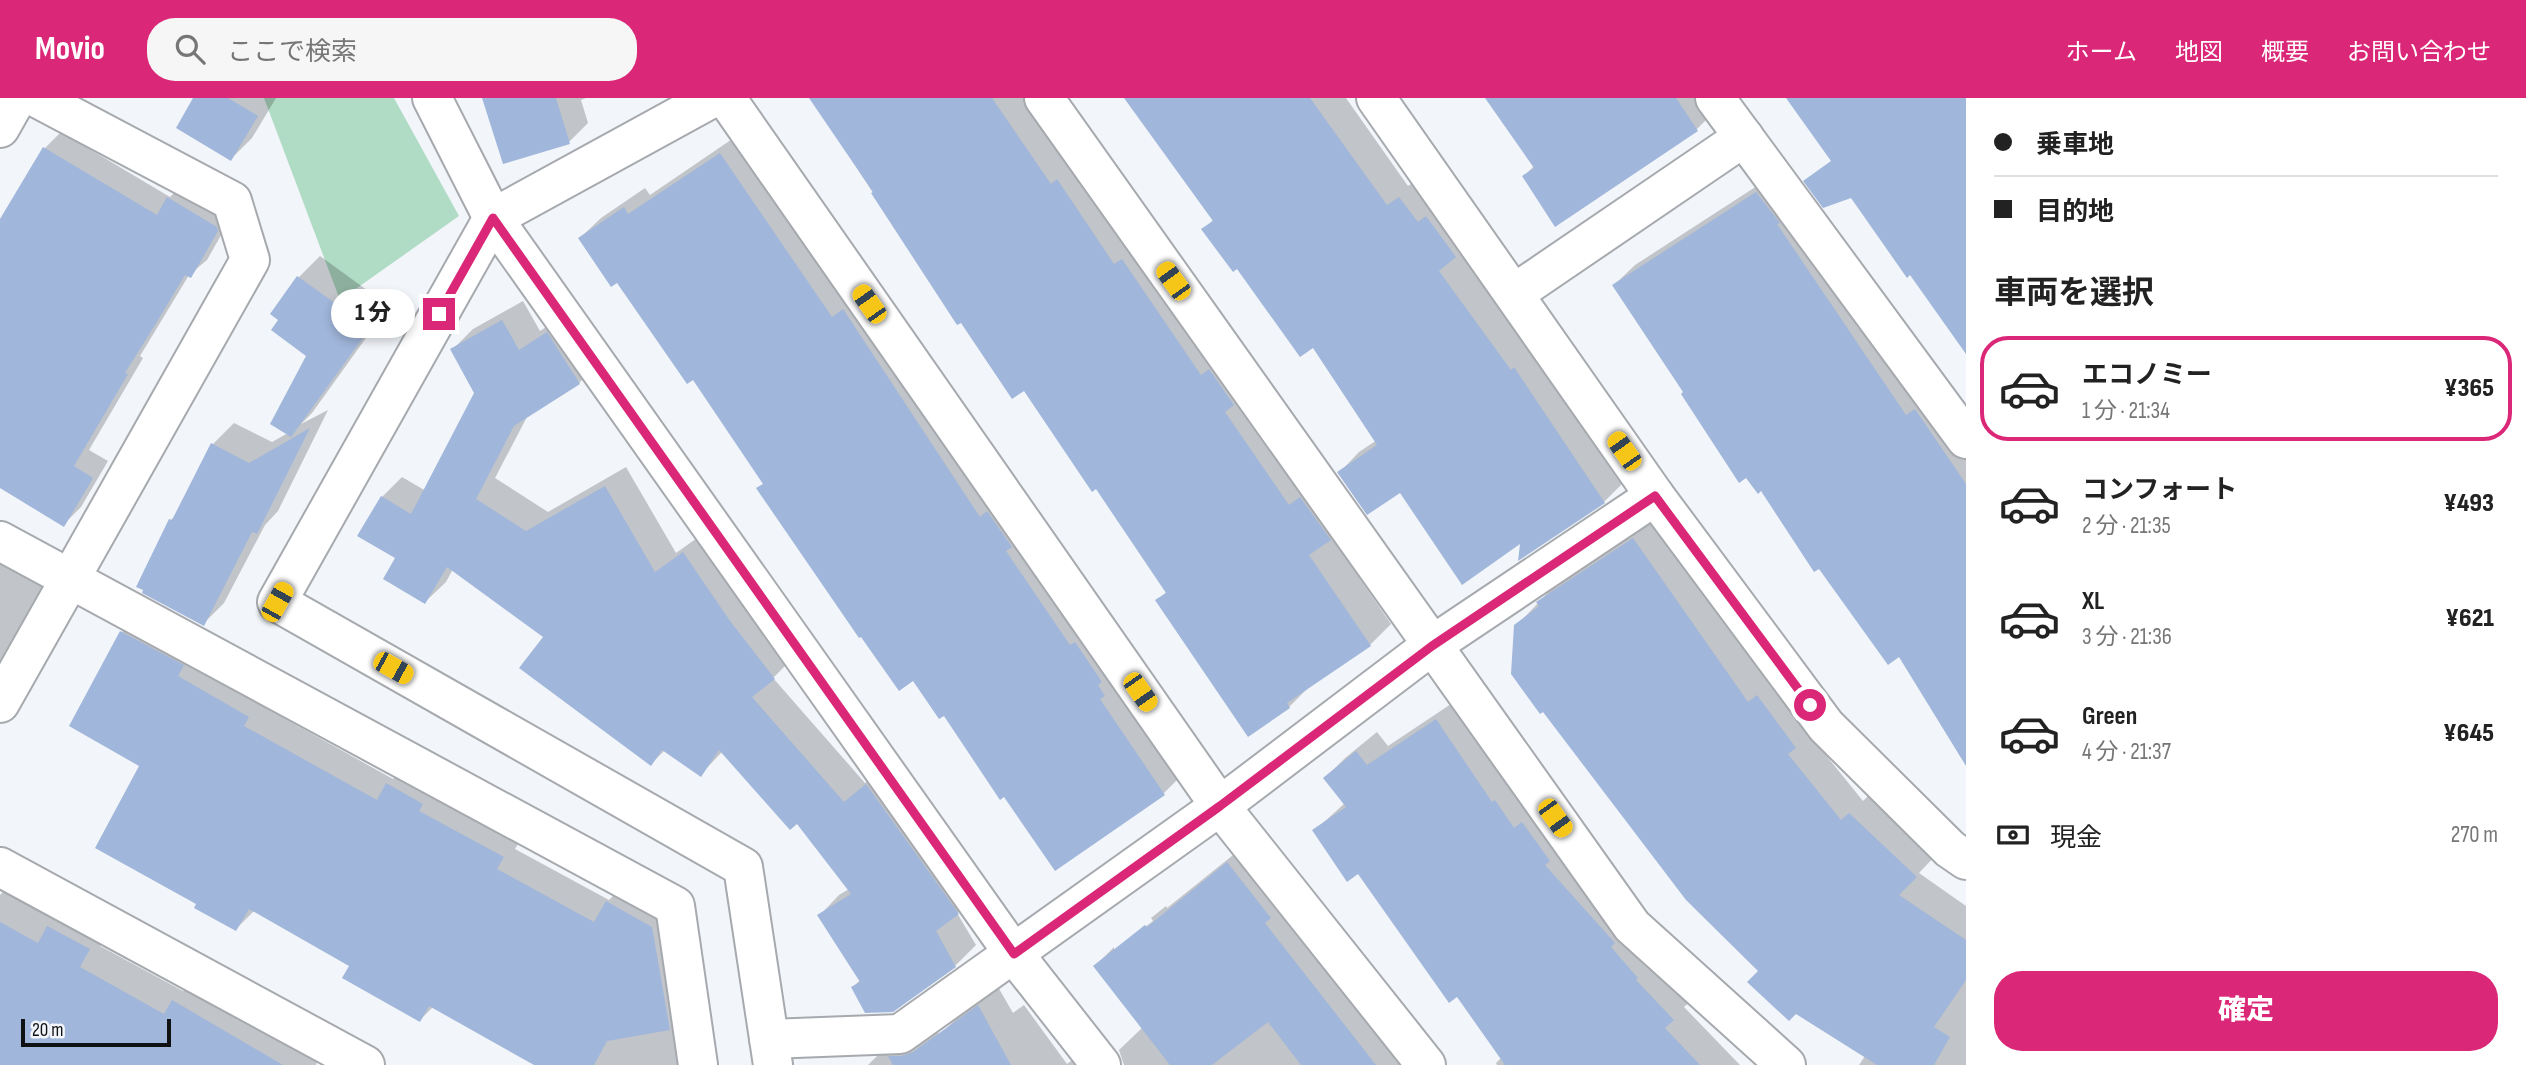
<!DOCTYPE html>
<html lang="ja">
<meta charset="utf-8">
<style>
body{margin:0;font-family:"Sofia Sans Condensed","Noto Sans JP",sans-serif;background:#f6f6f6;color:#222;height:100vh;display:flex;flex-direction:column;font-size:26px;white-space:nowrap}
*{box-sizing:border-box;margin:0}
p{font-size:23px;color:#767676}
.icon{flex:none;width:38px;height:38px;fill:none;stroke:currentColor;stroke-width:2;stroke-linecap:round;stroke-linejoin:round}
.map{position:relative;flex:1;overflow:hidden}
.drawer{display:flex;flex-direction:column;background:#fff;width:560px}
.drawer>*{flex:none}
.hud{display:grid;align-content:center;height:154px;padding:0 28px;background:#fff}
.scale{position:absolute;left:21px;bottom:18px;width:150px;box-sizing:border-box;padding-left:7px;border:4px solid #101112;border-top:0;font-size:19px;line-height:24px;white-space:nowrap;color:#101112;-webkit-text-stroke:5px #f2f5fa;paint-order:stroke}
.end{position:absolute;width:32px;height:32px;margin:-16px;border:9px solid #db2777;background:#fff;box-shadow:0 0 0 4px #fff}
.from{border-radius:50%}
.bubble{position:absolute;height:49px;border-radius:24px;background:#fff;box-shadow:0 4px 10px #0003;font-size:23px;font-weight:800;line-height:49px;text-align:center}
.car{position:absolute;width:21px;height:42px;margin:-21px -10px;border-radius:9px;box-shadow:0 0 5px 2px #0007;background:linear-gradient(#f5c518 24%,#345 0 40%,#f5c518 0 76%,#345 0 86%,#f5c518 0)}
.hud b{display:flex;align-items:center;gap:24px;height:66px;font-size:26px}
.hud b+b{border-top:2px solid #e0e0e0}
.hud i{width:18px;height:18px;background:#222}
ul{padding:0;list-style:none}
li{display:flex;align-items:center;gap:21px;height:105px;margin:0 14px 10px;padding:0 14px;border:4px solid transparent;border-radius:28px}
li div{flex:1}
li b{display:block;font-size:26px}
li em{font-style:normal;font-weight:800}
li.active{border-color:#db2777}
li>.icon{width:63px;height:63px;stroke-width:1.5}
h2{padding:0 28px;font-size:32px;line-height:84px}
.pay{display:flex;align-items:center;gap:18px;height:77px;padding:0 28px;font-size:26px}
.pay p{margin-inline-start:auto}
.button{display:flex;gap:14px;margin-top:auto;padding:14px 28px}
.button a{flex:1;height:80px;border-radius:28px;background:#db2777;color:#fff;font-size:28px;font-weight:800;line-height:80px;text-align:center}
header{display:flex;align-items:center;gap:42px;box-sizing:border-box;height:98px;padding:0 35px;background:#db2777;color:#fff}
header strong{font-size:33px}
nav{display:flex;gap:38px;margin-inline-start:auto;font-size:24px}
.search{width:490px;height:63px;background:#f6f6f6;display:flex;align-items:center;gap:18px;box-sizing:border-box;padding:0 24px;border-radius:28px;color:#767676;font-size:26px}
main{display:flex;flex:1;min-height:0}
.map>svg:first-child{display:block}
.green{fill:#b0dcc5}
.shadow{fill:#0003}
.building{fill:#a0b6da}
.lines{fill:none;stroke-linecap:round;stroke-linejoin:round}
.minor-casing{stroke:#a6a9ae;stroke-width:42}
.minor{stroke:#fff;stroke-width:38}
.route{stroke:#db2777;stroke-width:9}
</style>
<header>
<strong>Movio</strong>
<div class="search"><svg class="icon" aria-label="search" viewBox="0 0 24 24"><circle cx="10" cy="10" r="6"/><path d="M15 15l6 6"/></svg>ここで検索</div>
<nav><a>ホーム</a><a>地図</a><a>概要</a><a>お問い合わせ</a></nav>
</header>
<main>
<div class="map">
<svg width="1966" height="967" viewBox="0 0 1966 967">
<rect width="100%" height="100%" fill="#f2f5fa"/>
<path class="green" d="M264,0H394L459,118L340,202Z"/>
<g class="shadow">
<path d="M195,0H276L252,40L231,61Z"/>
<path d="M484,0H586L581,2L588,25L569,44Z"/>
<path d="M831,0H1026L1351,420L1331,439L1391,526L1370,547L1310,588L1289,609L1158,503L1167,493L1096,389L1025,290L962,222L958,225L819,12Z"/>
<path d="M1127,0H1346L1408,88L1420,80L1624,384L1604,404L1522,443L1400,392L1339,375L1359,354L1377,342L1314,247L1204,131L1214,121Z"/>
<path d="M1487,0H1710L1717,11L1697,31L1524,78L1534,68Z"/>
<path d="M61,34L170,99L185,84L233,116L207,162L189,177L140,258L143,260L89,352L108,363L81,409L65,425L0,387V171L45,50Z"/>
<path d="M741,35L1185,674L1164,695L1055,770L1005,696L945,616L914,581L765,385L693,279L618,183L580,140L601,120L645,90L650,97Z"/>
<path d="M1777,75L1966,336V630L1899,557L1762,391L1685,294L1614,187L1635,167Z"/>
<path d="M320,158L389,208L312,315L301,326L328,312L278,413L265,427L224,505L203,526L171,422L178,415L213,346L234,325L272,344L288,335L309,257L281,222L272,215L299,179Z"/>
<path d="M523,203L540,233L568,215L600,264L579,285L528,317L495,380L548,414L626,369L676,455L704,435L794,559L773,580L865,685L887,667L978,794L957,815L976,847L955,868L853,889L861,881L819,818L839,797L849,791L797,724L723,653L701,676L665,652L651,666L545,538L453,471L446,484L425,504L398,460L382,399L402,379L426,393L476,295L452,252L473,231Z"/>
<path d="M1655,420L1769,585L1778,578L1808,635L1863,703L1871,695L1936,757L1919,775L1966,808V967H1859L1865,958L1516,528L1559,483Z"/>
<path d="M0,455L50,483L0,572Z"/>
<path d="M142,514L267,599L262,608L393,681L407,666L522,739L515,751L609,802L627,784L671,809L686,967H537L433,909L420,922L352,867L255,812L236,831L199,806L142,667L122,534Z"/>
<path d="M1457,602L1693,901L1684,909L1740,967H1497L1496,965L1502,959L1458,897L1359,774L1314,733L1345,705L1325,680L1345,660L1377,634L1388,648Z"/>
<path d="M1248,745L1419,967H1124L1119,952L1143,929L1095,868L1114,849V853L1153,823L1151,820L1166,808L1167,810Z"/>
<path d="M4,793L56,822L70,808L110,830L100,848L183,893L195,882L321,955L316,967H0V797Z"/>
<path d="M998,889L1013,915L1024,907L1067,966L1078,958L1084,967H967L943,934L963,914Z"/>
<path d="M938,931L942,967H868L881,954Z"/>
</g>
<g class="building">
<path d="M193,0H228L258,18L231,63L176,30Z"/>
<path d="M482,0H556L570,46L503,66Z"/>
<path d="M809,0H992L1051,86L1057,81L1114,166L1122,161L1201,277L1209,271L1234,307L1225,314L1289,407L1300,399L1331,442L1309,457L1371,548L1287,605L1290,610L1248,639L1155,502L1166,495L1133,446L1096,391L1092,394L1024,293L1012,301L961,225L957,227L871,95L873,94Z"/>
<path d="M1124,0H1310L1387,107L1399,99L1418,124L1426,118L1456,159L1439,173L1511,272L1514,269L1605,405L1518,463L1520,446L1462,487L1400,395L1367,417L1337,374L1377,347L1313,250L1300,259L1237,171L1233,174L1201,131L1213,123Z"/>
<path d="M1485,0H1676L1698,33L1555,129L1522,78L1534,70Z"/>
<path d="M1786,0H1966V256L1910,177L1907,180L1851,100L1823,110L1803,83L1831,63Z"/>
<path d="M43,49L157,117L167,99L217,129L218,133L191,180L185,177L158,222L125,275L128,276L74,368L93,380L64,429L0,390V121Z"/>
<path d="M720,55L832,219L843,211L980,419L987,413L1012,449L1006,453L1070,547L1075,544L1102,584L1098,587L1105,598L1100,601L1165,697L1055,773L1004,699L1000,702L944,618L939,621L913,583L899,593L861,539L859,540L756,390L763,386L693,282L687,286L617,185L611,189L578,140L624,109L628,116Z"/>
<path d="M1756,94L1780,125L1777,126L1906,317L1915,311L1966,386V668L1899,559L1888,567L1819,471L1814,474L1761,393L1758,396L1746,380L1739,385L1681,296L1683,294L1612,187Z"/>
<path d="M297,178L370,230L291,339L270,326L306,258L271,232L278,222L270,216Z"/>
<path d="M502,222L519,252L547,234L580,286L514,328L476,401L526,433L605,388L655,474L683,454L730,523L775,581L752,599L844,704L866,686L959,816L936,833L956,869L893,914L865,915L851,889L860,884L817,817L851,796L797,726L790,732L719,652L701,679L662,652L651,668L519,570L543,539L447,469L425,506L383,481L395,460L357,438L381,398L411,416L474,295L450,251Z"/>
<path d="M310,330L257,436L252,434L204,528L142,495L143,492L136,489L169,421L172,422L211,345L249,365Z"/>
<path d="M1633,440L1748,604L1757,597L1796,650L1788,656L1841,722L1849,715L1917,779L1899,797L1966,842V882L1934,929L1950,939L1934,967H1877L1796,916L1789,923L1747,884L1758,873L1686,802L1543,614L1540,616L1511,576L1514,527L1539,508L1536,504Z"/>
<path d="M120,533L184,567L178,578L249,619L244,628L377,702L386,685L423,706L419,713L504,759L497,771L594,824L606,803L652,829L670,932L607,943L594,967H534L429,908L420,924L342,880L349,868L249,811L236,833L194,810L196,806L95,750L139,668L69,628Z"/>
<path d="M1436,621L1492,704L1495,702L1514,730L1522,724L1550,763L1545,767L1615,845L1611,849L1638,880L1636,882L1674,922L1665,930L1700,967H1505L1457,899L1449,905L1358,776L1347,784L1312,732L1346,709L1323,680L1356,653L1367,667Z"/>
<path d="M1227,764L1271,820L1265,825L1376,967H1301L1268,924L1212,967H1170L1093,868L1145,827L1147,829Z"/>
<path d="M0,824L38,845L47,828L90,851L80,869L164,916L172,902L283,967H0Z"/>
<path d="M978,907L1011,967H893L888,958H901L913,954Z"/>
</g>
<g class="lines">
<g class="minor-casing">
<g id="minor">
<path d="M432,0L493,120L1014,856L1101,967"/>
<path d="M712,0L493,120L277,504L743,769L773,967"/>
<path d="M726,0L1220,708L1426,967"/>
<path d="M1044,0L1632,828L1786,967"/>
<path d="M1376,0L1655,398L1826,628L1950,751L1966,762"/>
<path d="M1715,0L1966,341"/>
<path d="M0,30L17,0"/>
<path d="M1515,195L1744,39"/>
<path d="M0,443L675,808L698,967"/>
<path d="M0,605L250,162L232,103L37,0"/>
<path d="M0,769L365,967"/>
<path d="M769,941L900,936L1220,708L1431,548L1655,398"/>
</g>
</g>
<use href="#minor" class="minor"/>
</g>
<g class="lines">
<path class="route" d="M439,216L493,120L1014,856L1220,708L1432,548L1655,398L1810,607"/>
</g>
</svg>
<div class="scale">20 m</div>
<i class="end from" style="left:1810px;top:607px"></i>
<i class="end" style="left:439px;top:216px"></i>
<div class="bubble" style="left:331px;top:191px;width:84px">1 分</div>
<i class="car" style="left:1173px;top:183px;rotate:324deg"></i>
<i class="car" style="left:869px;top:206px;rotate:325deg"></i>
<i class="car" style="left:1624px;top:353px;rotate:325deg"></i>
<i class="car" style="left:277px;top:504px;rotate:29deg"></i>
<i class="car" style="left:393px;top:570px;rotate:119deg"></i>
<i class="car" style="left:1140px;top:594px;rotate:145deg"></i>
<i class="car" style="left:1555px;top:720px;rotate:144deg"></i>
</div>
<section class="drawer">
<div class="hud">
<b><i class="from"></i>乗車地</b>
<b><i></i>目的地</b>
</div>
<h2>車両を選択</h2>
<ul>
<li class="active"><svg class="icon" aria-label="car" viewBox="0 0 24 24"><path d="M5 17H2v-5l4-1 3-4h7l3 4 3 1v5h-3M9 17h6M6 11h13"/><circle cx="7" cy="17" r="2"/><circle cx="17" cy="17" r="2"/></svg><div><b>エコノミー</b><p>1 分 · 21:34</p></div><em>¥365</em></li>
<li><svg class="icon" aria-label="car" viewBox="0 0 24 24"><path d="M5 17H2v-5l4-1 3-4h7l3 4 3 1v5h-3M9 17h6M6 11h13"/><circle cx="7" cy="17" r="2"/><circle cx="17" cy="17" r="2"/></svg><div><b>コンフォート</b><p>2 分 · 21:35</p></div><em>¥493</em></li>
<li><svg class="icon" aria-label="car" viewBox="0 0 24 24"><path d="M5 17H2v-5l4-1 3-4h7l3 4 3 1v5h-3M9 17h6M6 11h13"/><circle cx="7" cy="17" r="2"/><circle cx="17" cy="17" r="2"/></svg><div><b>XL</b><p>3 分 · 21:36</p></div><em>¥621</em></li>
<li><svg class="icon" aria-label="car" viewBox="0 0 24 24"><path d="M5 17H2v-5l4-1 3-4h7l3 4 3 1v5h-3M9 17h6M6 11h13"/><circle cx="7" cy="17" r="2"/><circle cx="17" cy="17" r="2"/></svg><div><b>Green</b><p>4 分 · 21:37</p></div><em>¥645</em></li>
</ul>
<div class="pay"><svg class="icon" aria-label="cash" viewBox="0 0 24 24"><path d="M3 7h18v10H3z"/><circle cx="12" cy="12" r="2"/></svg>現金<p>270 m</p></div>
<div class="button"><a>確定</a></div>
</section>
</main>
